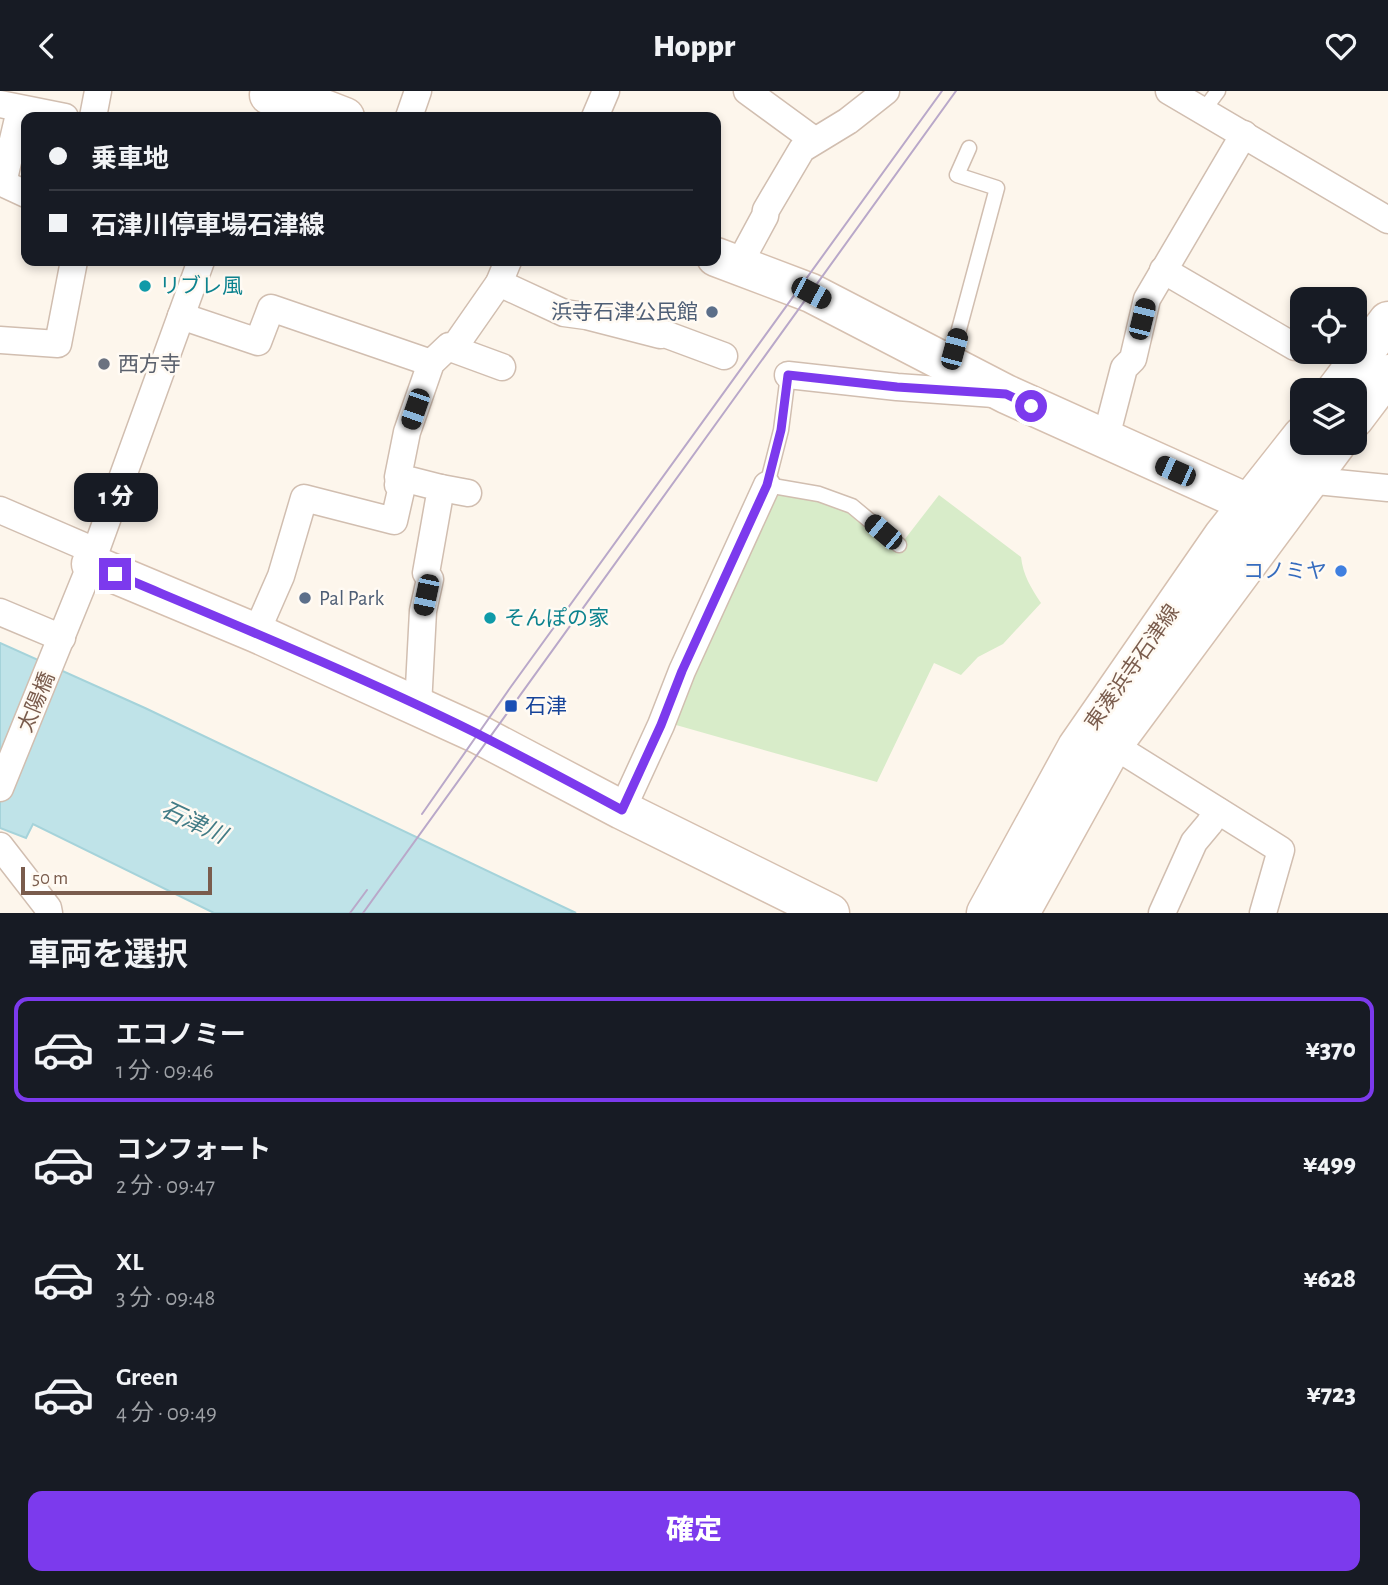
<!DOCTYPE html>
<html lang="ja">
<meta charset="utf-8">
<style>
body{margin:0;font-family:"Alegreya Sans","Noto Sans JP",sans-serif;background:#242831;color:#f1f3f6;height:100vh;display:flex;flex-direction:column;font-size:26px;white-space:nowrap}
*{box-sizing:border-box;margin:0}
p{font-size:23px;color:#9ea1a6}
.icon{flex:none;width:38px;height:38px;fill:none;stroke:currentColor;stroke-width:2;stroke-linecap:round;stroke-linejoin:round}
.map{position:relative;height:822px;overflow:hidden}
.details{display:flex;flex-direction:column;background:#171b24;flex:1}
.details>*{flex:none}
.top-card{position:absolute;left:21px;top:21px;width:700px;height:154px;border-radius:14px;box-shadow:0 4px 10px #0003;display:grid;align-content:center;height:154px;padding:0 28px;background:#171b24}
.tools{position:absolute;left:1290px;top:196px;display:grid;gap:14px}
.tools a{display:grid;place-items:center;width:77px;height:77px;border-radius:14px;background:#171b24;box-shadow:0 4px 10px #0003;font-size:35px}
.scale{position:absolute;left:21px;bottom:18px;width:191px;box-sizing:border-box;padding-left:7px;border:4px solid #7a5c4d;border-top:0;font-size:19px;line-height:24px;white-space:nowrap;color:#7a5c4d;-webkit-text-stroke:5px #fffaf3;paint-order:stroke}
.end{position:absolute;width:32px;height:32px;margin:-16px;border:9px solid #7c3aed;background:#fff;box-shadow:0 0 0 4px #fff}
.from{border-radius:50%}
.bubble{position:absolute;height:49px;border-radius:14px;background:#171b24;box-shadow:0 4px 10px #0003;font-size:23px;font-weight:800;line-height:49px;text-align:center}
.car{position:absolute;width:21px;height:42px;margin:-21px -10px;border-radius:9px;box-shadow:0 0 5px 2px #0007;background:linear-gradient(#222 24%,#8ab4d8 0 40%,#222 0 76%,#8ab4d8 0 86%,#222 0)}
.top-card b{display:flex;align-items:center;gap:24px;height:66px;font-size:26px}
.top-card b+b{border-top:2px solid #363941}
.top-card i{width:18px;height:18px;background:#f1f3f6}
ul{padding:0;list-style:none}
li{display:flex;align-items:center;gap:21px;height:105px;margin:0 14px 10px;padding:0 14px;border:4px solid transparent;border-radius:14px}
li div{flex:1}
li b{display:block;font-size:26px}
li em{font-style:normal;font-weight:800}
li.on{border-color:#7c3aed}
li>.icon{width:63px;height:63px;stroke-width:1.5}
h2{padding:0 28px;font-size:32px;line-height:84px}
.button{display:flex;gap:14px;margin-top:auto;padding:14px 28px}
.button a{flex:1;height:80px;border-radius:14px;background:#7c3aed;color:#fff;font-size:28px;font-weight:800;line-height:80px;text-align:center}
header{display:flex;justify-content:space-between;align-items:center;height:91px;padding:0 28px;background:#171b24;font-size:32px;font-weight:800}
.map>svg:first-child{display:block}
.green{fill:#d8ecc9}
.water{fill:#bfe3e8;stroke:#a5d3da;stroke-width:2}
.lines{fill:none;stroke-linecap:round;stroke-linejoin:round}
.lane-casing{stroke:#d1beb0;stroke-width:17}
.street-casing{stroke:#d1beb0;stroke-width:29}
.secondary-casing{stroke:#d6c0b0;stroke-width:41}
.lane{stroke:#fff;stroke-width:14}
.street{stroke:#fff;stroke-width:26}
.secondary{stroke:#fff;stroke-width:38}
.tram{stroke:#b9a8c9;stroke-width:2}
.route{stroke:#7c3aed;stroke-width:9}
.culture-dot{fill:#0f9aa8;stroke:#fffaf3;stroke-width:2.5}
.service-dot{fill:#5c6f8a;stroke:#fffaf3;stroke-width:2.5}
.worship-dot{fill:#6b7280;stroke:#fffaf3;stroke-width:2.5}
.shop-dot{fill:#3f7fe0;stroke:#fffaf3;stroke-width:2.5}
.transit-dot{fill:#1a4fb4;stroke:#fffaf3;stroke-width:2.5}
.labels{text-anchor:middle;stroke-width:5;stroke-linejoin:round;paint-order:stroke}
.culture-label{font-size:21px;fill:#0d838f;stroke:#fffaf3;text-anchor:start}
.service-label{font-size:21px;fill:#4e5e75;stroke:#fffaf3;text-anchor:end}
.worship-label{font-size:21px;fill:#5b616d;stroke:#fffaf3;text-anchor:start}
.shop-label{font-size:21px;fill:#366cbe;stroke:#fffaf3;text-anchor:end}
.street-label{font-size:21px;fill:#7a5c4d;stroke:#fffaf3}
.transit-label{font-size:21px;fill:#164399;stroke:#fffaf3;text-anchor:start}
.water-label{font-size:23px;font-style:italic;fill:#437c86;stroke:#fffaf3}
</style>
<header><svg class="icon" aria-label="back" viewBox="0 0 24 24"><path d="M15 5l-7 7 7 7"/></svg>Hoppr<svg class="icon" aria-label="heart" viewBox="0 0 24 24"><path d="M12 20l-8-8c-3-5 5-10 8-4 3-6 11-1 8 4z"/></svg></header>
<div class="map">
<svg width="1388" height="822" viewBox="0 0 1388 822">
<rect width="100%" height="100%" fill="#fdf6ec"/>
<path class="green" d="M772,398L819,407L851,419L898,457L939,404L1021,466C1023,484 1031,497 1041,512L1003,553L978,566L961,584L934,572L877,691L669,632Z"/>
<path class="water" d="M0,552L145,617L576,822H214L33,733L26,747L0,737Z"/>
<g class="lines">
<g class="lane-casing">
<g id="lane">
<path d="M1203,20L1218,0"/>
<path d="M950,272L997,97L957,84L969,57"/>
<path d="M788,284L781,339L767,394L819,403L852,415L899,454"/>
</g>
</g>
<g class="street-casing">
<g id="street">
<path d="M747,0L814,49"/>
<path d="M1169,0L1388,129"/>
<path d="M0,13L65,26"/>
<path d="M93,26L98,0"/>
<path d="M409,26L418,0"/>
<path d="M595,26L606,0"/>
<path d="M0,91L26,103"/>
<path d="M3,92L20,19"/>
<path d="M738,175L765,125L766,119L802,58L848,30L886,0"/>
<path d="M1163,179L1295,256"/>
<path d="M499,192L564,222L586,225L660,244L662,242L724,265"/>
<path d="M181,225L258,251L271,217L431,272"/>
<path d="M0,249L58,253L74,170"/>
<path d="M453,258L502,276"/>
<path d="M788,284L897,296L994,303"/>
<path d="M1105,350L1124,277L1133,268L1147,208L1244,43"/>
<path d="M1296,388L1388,397"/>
<path d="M441,397L468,402"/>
<path d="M0,419L95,460"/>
<path d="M0,521L62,547"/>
<path d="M256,542L281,485L304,407L394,430L402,395L398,394L400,386"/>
<path d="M418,615L423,520L430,488L426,482L441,397L398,386L407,341L431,272L449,255L453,258L499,192L508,170"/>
<path d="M1113,654L1281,759L1263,822"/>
<path d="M0,697L91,473L201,170"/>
<path d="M622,719L661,634L682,580L767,394"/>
<path d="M0,755L48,817L49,822"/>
<path d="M1162,822L1194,751L1209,733L1218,720"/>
</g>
</g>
<g class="secondary-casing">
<g id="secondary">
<path d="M269,4H288L345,26"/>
<path d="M716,166L811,202L1006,303L1281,427"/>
<path d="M1336,299L1388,230"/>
<path d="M1354,328L1388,283"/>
<path d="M91,473L256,542L478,643L622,719L830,822"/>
<path d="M986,822L1077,656L1223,445L1302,345"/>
<path d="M1020,822L1113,654L1337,352"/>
</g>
</g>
<use href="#lane" class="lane"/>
<use href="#street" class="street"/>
<use href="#secondary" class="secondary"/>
<g class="tram">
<path d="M422,723L510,597L942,0"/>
<path d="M350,822L367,799"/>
<path d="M363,822L956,0"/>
</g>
</g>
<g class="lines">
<path class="route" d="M115,483C236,534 358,584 476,642C525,667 574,693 622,719L661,634L682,580L767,394L781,339L788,284L897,296L1006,303L1031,315"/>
</g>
<g class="culture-dot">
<circle cx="145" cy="195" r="7"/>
<circle cx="490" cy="527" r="7"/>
</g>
<g class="service-dot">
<circle cx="712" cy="221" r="7"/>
<circle cx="305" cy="507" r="7"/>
</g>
<circle class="worship-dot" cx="104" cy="273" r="7"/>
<circle class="shop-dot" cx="1341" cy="480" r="7"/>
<rect class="transit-dot" x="504" y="608" width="14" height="14" rx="3.5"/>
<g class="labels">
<g class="culture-label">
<text x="159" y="202">リブレ風</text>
<text x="504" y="534">そんぽの家</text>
</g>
<g class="service-label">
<text x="698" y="228">浜寺石津公民館</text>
<text x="319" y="514" text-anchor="start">Pal Park</text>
</g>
<g class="worship-label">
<text x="118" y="280">西方寺</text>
</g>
<g class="shop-label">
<text x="1327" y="487">コノミヤ</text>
</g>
<g class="street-label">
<text transform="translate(1132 576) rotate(-55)" y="7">東湊浜寺石津線</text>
<text transform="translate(36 611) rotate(-67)" y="7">太陽橋</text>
</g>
<g class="transit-label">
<text x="525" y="622">石津</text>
</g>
<g class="water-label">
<text transform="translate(194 731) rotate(25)" y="8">石津川</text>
</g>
</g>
</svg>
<div class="tools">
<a><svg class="icon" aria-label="locate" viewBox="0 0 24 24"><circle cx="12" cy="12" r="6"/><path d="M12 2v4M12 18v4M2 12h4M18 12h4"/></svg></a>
<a><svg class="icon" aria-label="layers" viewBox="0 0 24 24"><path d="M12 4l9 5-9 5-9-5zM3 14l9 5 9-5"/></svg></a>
</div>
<div class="scale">50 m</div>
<i class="end from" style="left:1031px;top:315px"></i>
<i class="end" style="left:115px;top:483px"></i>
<div class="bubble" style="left:74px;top:382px;width:84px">1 分</div>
<i class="car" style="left:811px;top:202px;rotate:118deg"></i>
<i class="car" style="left:1142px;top:228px;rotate:14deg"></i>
<i class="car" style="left:954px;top:258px;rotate:15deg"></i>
<i class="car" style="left:415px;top:318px;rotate:199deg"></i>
<i class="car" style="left:1175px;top:380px;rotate:294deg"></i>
<i class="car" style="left:883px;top:441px;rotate:310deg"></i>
<i class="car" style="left:426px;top:504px;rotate:192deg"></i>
<div class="top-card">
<b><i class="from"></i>乗車地</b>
<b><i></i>石津川停車場石津線</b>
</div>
</div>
<section class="details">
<h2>車両を選択</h2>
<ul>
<li class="on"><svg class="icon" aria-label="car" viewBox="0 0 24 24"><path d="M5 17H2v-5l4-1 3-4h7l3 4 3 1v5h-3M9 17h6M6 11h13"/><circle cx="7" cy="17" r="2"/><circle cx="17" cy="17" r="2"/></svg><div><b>エコノミー</b><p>1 分 · 09:46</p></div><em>¥370</em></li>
<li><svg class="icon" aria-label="car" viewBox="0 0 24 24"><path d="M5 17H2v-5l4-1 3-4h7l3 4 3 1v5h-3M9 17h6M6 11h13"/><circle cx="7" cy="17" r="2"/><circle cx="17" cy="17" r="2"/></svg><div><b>コンフォート</b><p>2 分 · 09:47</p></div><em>¥499</em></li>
<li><svg class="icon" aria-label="car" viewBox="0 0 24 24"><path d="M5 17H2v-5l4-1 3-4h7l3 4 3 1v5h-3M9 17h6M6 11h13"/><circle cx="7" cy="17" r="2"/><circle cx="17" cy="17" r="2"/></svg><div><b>XL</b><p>3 分 · 09:48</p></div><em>¥628</em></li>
<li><svg class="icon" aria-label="car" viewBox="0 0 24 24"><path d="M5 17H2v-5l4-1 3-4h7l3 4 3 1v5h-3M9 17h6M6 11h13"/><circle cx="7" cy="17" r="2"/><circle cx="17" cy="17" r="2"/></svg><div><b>Green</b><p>4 分 · 09:49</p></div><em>¥723</em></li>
</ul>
<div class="button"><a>確定</a></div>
</section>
